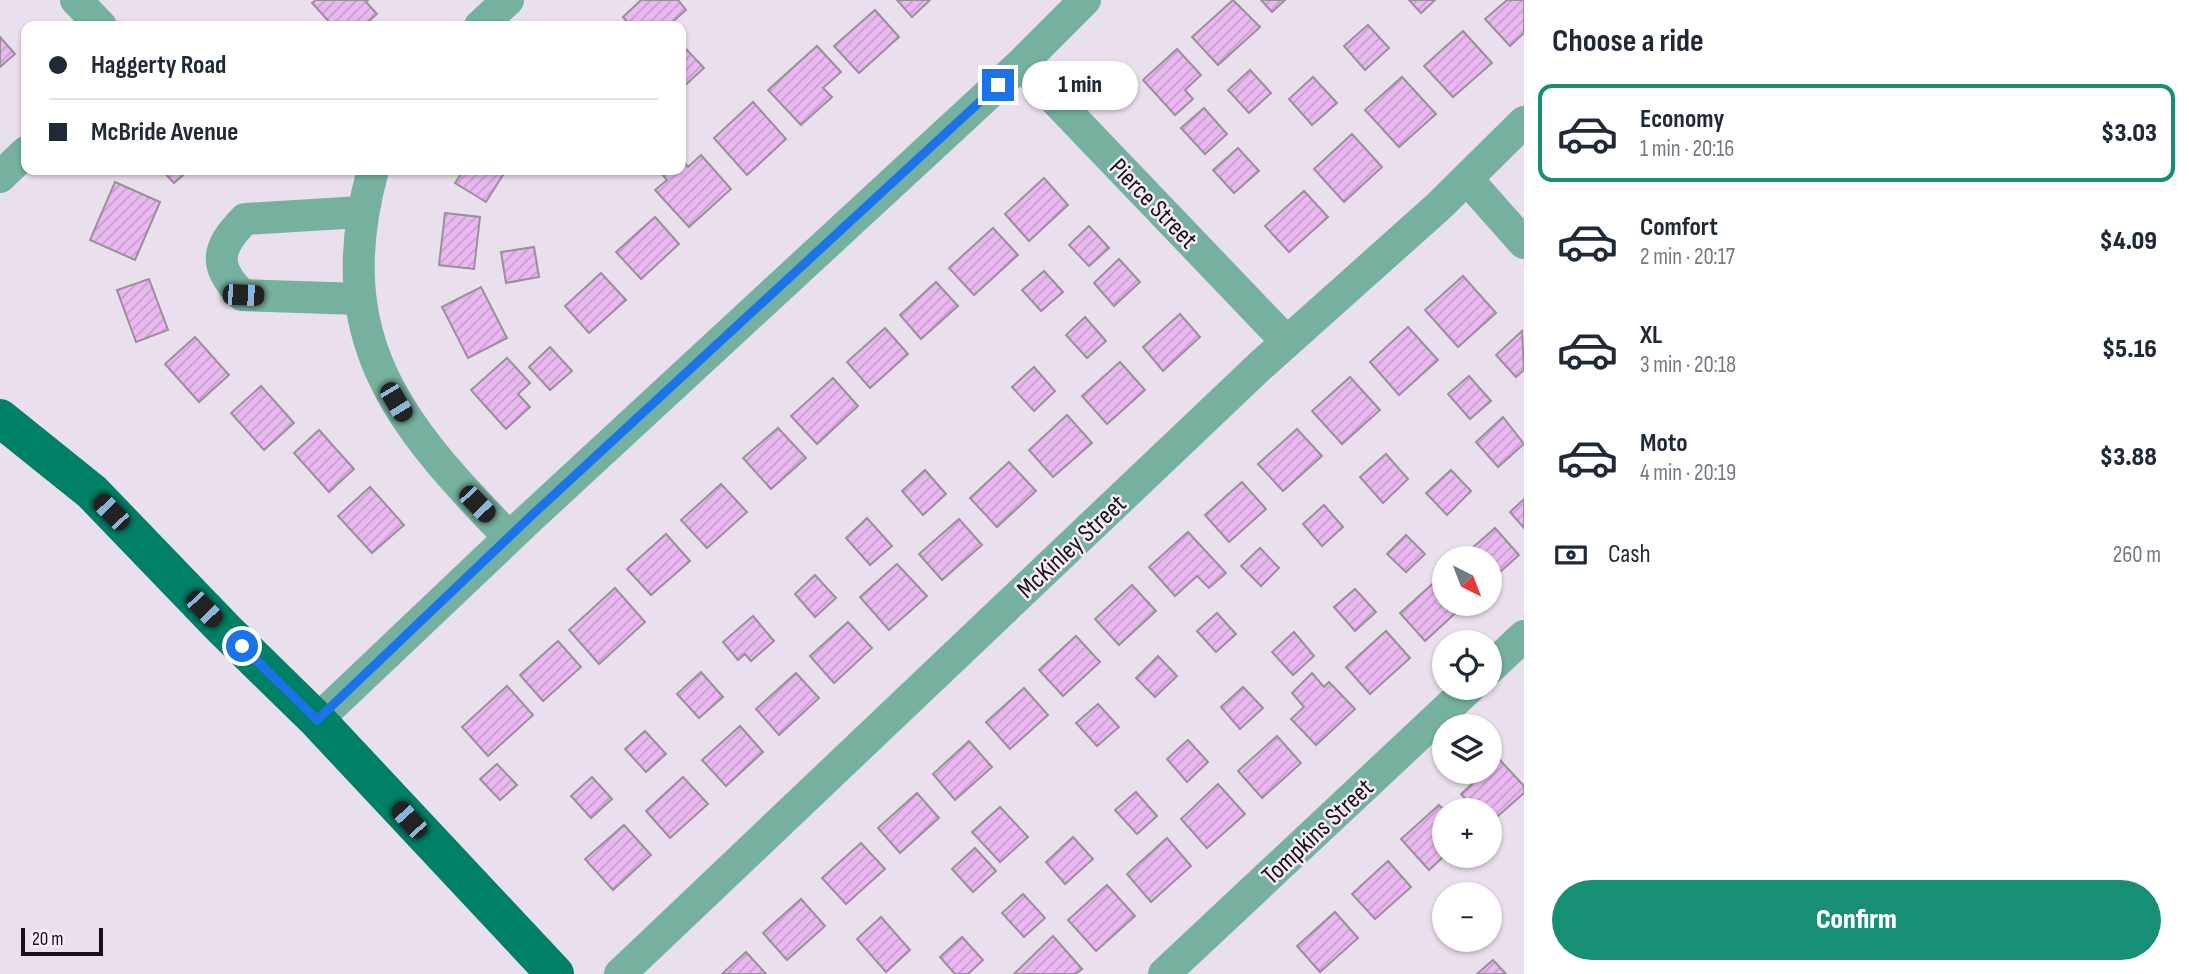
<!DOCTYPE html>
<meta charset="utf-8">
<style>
body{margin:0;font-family:"Sofia Sans Condensed",sans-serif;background:#f6f6f7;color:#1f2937;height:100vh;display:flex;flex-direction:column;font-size:26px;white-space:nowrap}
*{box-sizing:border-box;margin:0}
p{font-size:23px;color:#747a83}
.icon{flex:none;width:38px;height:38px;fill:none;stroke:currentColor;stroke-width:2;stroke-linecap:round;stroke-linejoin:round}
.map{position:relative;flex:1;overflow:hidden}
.drawer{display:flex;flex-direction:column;background:#fff;width:665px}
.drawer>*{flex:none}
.guide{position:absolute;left:21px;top:21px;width:665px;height:154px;border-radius:14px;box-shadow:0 2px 5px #0004;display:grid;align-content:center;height:154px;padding:0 28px;background:#fff}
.needle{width:46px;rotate:138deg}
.controls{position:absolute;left:1432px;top:546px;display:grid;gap:14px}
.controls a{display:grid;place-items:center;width:70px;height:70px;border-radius:50%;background:#fff;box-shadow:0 2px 5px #0004;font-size:35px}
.scale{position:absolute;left:21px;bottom:18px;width:82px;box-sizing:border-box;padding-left:7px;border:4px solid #151115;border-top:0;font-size:19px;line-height:24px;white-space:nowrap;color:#151115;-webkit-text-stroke:5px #f8ecf9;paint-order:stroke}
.end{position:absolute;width:32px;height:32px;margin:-16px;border:9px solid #1a73e8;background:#fff;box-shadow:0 0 0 4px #fff}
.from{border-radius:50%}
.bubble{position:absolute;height:49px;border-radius:24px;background:#fff;box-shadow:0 2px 5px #0004;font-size:23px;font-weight:800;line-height:49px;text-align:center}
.car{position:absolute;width:21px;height:42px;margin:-21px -10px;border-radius:9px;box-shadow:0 0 5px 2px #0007;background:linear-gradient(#222 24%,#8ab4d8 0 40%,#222 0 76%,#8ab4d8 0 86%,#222 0)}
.guide b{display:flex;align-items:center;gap:24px;height:66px;font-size:26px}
.guide b+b{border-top:2px solid #e0e1e3}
.guide i{width:18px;height:18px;background:#1f2937}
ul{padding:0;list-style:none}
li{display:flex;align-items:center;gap:21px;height:98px;margin:0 14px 10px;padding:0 14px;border:4px solid transparent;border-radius:14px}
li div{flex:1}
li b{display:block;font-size:26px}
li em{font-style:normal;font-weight:800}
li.on{border-color:#168f74}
li>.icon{width:63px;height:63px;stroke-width:1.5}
h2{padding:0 28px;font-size:32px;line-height:84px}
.pay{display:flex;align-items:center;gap:18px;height:77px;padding:0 28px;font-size:26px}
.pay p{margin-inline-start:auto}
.primary-button{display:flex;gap:14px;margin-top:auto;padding:14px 28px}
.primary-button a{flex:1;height:80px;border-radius:42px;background:#168f74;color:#fff;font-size:28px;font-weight:800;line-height:80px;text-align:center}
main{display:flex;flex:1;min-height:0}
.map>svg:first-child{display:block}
.building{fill:url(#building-hatch);stroke:#9a8f9b;stroke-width:2}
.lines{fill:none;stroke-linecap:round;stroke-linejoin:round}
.minor{stroke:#75b19e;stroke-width:32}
.major{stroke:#008066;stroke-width:38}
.route{stroke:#1a73e8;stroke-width:9}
.labels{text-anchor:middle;stroke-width:5;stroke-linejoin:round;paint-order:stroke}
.street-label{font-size:26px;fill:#151115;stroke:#f8ecf9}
</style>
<main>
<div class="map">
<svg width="1524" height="974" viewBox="0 0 1524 974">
<defs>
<pattern id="building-hatch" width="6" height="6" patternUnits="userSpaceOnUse" patternTransform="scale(1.75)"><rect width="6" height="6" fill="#e9b8f0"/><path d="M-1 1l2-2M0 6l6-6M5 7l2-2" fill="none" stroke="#c79dcd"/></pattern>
</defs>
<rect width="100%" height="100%" fill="#eadfec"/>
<g class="building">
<path d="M316,0H368L366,2L377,14L363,26H333L312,3Z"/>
<path d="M641,0H678L686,10L668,26H631L623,17Z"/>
<path d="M897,0H930L912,17Z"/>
<path d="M1233,0L1260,27L1218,65L1192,37Z"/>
<path d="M1261,0H1285L1272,12Z"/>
<path d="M1409,0H1435L1421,13Z"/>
<path d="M1507,0H1524V33L1510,46L1485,19Z"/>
<path d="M875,10L899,37L859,73L834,46Z"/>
<path d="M1368,25L1389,48L1365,70L1344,46Z"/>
<path d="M1463,31L1492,63L1453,97L1424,66Z"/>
<path d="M0,37L15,54L0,67Z"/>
<path d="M817,46L841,72L823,88L832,97L801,125L768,90Z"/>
<path d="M685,48L704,68L681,89V51Z"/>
<path d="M1177,49L1201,75L1185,90L1193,99L1175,115L1143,80Z"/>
<path d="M1250,70L1271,93L1249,113L1228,90Z"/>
<path d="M1313,77L1337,103L1312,125L1289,99Z"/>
<path d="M1402,77L1436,114L1399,147L1365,110Z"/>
<path d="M753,102L786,139L747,175L714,138Z"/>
<path d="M1204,108L1227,134L1205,154L1181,128Z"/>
<path d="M1352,134L1382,167L1344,202L1314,169Z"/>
<path d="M1238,148L1259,171L1234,193L1213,170Z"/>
<path d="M701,155L731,189L689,227L655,190L667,180L661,173L665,170H681V159L688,167Z"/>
<path d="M162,170H189L174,183Z"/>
<path d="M464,170H506L486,202L455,183Z"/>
<path d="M1044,178L1068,205L1029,241L1005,214Z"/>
<path d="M115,182L160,202L135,260L90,240Z"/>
<path d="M1304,191L1328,217L1289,252L1265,226Z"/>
<path d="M445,213L480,217L474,269L439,265Z"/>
<path d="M655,217L679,244L641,279L616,252Z"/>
<path d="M1089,226L1109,248L1089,266L1069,245Z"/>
<path d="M993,228L1018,255L974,295L949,268Z"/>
<path d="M534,247L539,277L506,283L501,252Z"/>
<path d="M1119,259L1140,282L1114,306L1094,283Z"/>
<path d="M1044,271L1063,292L1041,311L1022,290Z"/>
<path d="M601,273L626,300L589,333L565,306Z"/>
<path d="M1463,276L1496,313L1458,347L1425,310Z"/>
<path d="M149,279L168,330L136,342L117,290Z"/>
<path d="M936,282L958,306L921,339L900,315Z"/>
<path d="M481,287L507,338L468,358L442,307Z"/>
<path d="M1180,314L1200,337L1163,371L1143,347Z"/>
<path d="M1085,317L1106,341L1087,358L1066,335Z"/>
<path d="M1408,327L1438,360L1399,395L1370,362Z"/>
<path d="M885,328L908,354L870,388L847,362Z"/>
<path d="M1522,331L1524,370L1516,377L1496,355Z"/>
<path d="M195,337L229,375L199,402L165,364Z"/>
<path d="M550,347L572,371L550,390L529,367Z"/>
<path d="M507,358L530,383L518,394L530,407L506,429L471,390Z"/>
<path d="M1120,362L1145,390L1107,424L1082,396Z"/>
<path d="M1034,367L1055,391L1034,411L1012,387Z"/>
<path d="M1469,376L1491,401L1470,419L1448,394Z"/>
<path d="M1350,377L1380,410L1342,444L1312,411Z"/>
<path d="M833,378L858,406L817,444L791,416Z"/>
<path d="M261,386L294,423L264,450L231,413Z"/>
<path d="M1067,415L1092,443L1053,477L1029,450Z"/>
<path d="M1503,417L1524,444L1498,467L1476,442Z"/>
<path d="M778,428L806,458L771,489L743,458Z"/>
<path d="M1297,429L1322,456L1283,491L1258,464Z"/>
<path d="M319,430L354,469L329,492L294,453Z"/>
<path d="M1386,454L1408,479L1383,503L1360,477Z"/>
<path d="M1009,462L1036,491L997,527L970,498Z"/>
<path d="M925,470L946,494L923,515L902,491Z"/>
<path d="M1451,470L1471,491L1447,515L1426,493Z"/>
<path d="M1242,482L1266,509L1229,542L1205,515Z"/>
<path d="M721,484L747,512L707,548L681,520Z"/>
<path d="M370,487L404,525L372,553L338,516Z"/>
<path d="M1524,499V528L1510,512Z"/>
<path d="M1324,505L1343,527L1322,546L1303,524Z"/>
<path d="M867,518L892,546L870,565L846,538Z"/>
<path d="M959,519L982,545L942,580L919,554Z"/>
<path d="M1495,528L1519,555L1489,582V558H1461Z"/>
<path d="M1188,532L1226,573L1209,588L1197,576L1175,596L1149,567Z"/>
<path d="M666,534L690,561L651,595L627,569Z"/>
<path d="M1406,535L1425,554L1406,572L1387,554Z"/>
<path d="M1260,548L1279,568L1261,586L1241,566Z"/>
<path d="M897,564L927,596L889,630L860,597Z"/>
<path d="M815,575L836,598L815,617L795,594Z"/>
<path d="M1438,579L1444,586V604L1463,606L1425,641L1400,613Z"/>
<path d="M1132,585L1156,611L1119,645L1095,619Z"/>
<path d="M615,588L645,622L599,664L569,630Z"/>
<path d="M1355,589L1376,612L1355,631L1334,607Z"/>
<path d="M1217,613L1236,634L1216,652L1197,631Z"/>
<path d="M753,616L774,641L751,661L745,654L738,660L723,642Z"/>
<path d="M848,622L872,648L834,683L810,656Z"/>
<path d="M1386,631L1410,658L1370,694L1346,667Z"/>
<path d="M1294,632L1314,656L1293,675L1272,652Z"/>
<path d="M1076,636L1100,662L1063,696L1039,670Z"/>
<path d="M558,641L581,667L543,701L520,675Z"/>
<path d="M1158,656L1177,676L1155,697L1136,678Z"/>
<path d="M701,672L723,697L699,718L677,694Z"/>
<path d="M796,673L819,698L779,735L756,709Z"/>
<path d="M1312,673L1324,687L1329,682L1355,709L1316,745L1291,719L1304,707L1292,693Z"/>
<path d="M507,686L533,715L488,756L462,727Z"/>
<path d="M1243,687L1263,708L1240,729L1221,707Z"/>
<path d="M1024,688L1048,715L1010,749L986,722Z"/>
<path d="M1098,704L1119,727L1097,746L1076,723Z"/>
<path d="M740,726L763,752L726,786L702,760Z"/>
<path d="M645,731L666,754L646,772L625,749Z"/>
<path d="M1277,736L1301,763L1262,798L1238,771Z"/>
<path d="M1188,740L1208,762L1187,782L1167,759Z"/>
<path d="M969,741L992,767L955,800L933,774Z"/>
<path d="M1499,759L1524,786V793L1489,824V810H1476L1461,794L1485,772H1489Z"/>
<path d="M497,764L517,785L500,800L480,779Z"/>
<path d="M592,777L612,799L591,818L571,796Z"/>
<path d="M683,777L708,804L670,838L646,811Z"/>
<path d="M1218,784L1245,814L1207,848L1181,819Z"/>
<path d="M1136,792L1157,816L1137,834L1115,810Z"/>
<path d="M917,793L939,818L900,853L878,828Z"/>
<path d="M1439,805L1444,810V856L1429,870L1401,839Z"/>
<path d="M1000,807L1028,837L1000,862L972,832Z"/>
<path d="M624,825L651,855L613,890L585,859Z"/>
<path d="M1073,837L1093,859L1065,884L1046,862Z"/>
<path d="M1167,838L1191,866L1151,902L1127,874Z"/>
<path d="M861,843L885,869L846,904L822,878Z"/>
<path d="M975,848L996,871L973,892L952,869Z"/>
<path d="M1388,861L1411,887L1375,919L1352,894Z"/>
<path d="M1107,885L1135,916L1096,951L1068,920Z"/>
<path d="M1023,894L1045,918L1024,937L1002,913Z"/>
<path d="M801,899L825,926L787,960L763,933Z"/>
<path d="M1335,912L1358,938L1320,972L1297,946Z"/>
<path d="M881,917L910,950L886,972L857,939Z"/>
<path d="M1053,936L1082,969L1076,974H1014Z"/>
<path d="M962,937L983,960L968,974H955L940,957Z"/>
<path d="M746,952L766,974H722Z"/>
<path d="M1493,960L1506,974H1477Z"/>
</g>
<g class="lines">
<g class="minor">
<path d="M76,0L101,26"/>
<path d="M480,26L508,0"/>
<path d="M1021,64L1287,342"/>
<path d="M373,170C327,337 397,423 509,537"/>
<path d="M0,177L26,152"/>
<path d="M1467,179L1524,243"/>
<path d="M359,299L242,295C213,266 216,248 245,219L361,212"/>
<path d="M1489,669L1524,636"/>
<path d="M317,720L532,516L1021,64L1085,0"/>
<path d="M620,974L1260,366L1439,206L1524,122"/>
<path d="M1164,974L1469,688"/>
</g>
<path class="major" d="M0,418L92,492L223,628L317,720L555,974"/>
</g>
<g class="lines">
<path class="route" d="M242,646L317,720L531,516L998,85"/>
</g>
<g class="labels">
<g class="street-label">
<text transform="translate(1154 203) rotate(46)" y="9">Pierce Street</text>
<text transform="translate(1071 546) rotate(-43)" y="9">McKinley Street</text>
<text transform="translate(1317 831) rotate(-43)" y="9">Tompkins Street</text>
</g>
</g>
</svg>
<div class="controls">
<a><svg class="needle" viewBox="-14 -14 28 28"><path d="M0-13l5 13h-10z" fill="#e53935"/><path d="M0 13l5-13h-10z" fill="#747a83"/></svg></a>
<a><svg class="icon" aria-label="locate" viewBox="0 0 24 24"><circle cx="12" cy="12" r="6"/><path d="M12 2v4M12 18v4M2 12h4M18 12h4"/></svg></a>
<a><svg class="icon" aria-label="layers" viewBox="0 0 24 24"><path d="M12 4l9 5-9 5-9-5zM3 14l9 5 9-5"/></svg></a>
<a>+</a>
<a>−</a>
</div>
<div class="scale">20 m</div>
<i class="end from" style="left:242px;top:646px"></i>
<i class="end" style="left:998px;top:85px"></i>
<div class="bubble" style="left:1022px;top:61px;width:116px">1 min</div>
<i class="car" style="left:243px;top:295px;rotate:92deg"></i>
<i class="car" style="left:396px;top:402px;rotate:149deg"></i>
<i class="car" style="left:477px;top:504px;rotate:136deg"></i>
<i class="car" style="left:111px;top:512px;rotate:316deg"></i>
<i class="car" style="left:204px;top:609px;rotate:136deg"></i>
<i class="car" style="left:409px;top:820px;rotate:318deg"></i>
<div class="guide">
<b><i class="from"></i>Haggerty Road</b>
<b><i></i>McBride Avenue</b>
</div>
</div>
<section class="drawer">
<h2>Choose a ride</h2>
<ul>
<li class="on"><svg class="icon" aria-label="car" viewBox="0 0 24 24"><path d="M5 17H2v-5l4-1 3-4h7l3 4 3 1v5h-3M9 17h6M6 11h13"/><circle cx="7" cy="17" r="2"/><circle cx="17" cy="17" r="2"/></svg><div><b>Economy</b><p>1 min · 20:16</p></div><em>$3.03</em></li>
<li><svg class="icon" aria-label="car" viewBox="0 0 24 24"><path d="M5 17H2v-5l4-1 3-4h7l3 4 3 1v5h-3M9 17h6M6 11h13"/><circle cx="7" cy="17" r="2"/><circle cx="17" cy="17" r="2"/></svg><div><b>Comfort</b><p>2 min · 20:17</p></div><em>$4.09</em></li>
<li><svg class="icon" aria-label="car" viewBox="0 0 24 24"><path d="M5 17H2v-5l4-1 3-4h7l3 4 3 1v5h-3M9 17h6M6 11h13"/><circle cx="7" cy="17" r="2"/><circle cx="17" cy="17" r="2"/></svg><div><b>XL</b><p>3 min · 20:18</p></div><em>$5.16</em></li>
<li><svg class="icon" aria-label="car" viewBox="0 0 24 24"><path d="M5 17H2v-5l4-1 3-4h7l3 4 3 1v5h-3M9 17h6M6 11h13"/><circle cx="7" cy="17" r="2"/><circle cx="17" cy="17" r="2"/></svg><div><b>Moto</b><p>4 min · 20:19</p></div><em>$3.88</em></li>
</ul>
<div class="pay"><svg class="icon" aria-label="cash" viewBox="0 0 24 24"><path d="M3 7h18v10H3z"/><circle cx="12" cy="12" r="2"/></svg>Cash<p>260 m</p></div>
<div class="primary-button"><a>Confirm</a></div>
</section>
</main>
